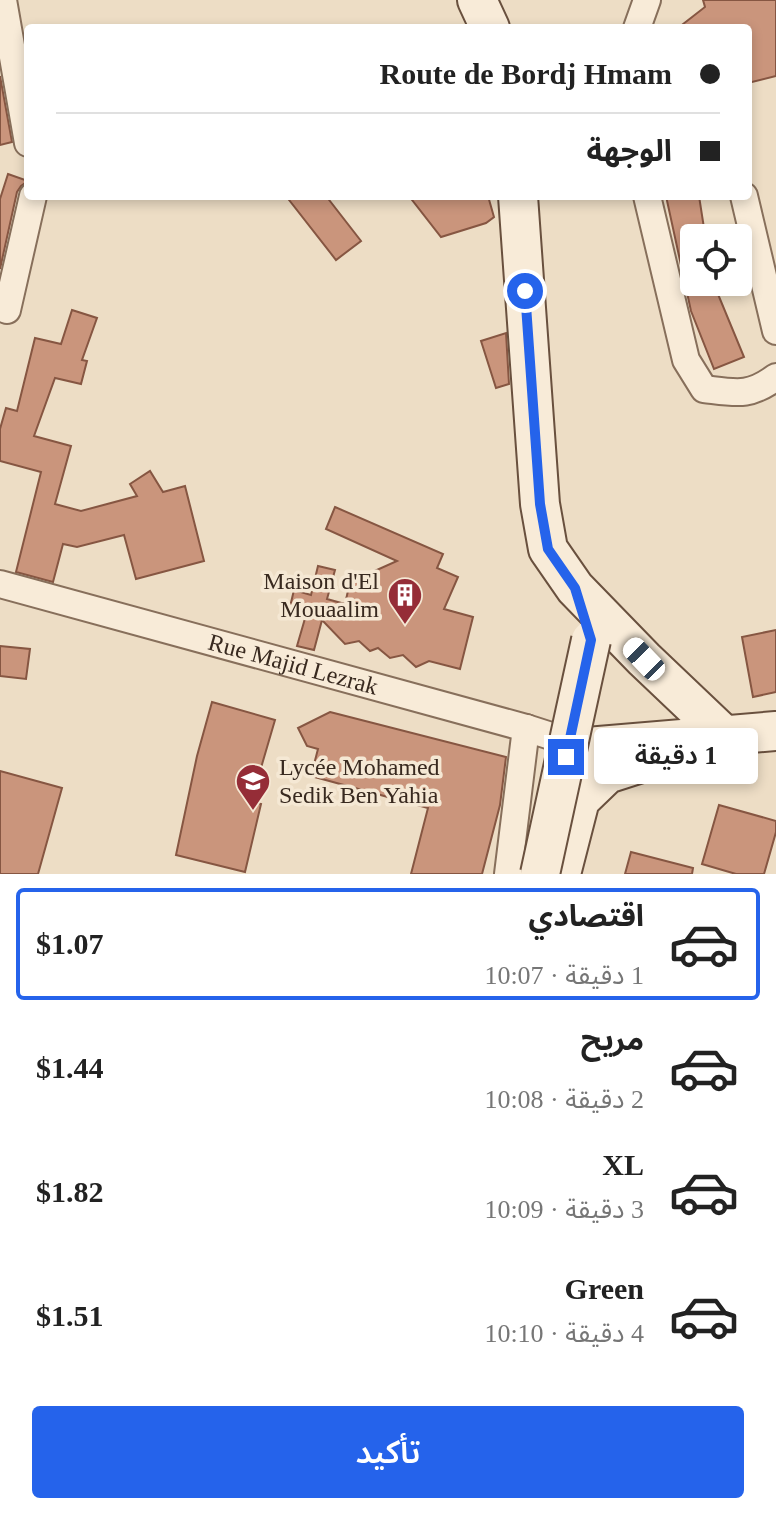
<!DOCTYPE html>
<html lang="ar">
<meta charset="utf-8">
<style>
body{margin:0;font-family:"Times New Roman","Noto Sans Arabic",serif;background:#f6f6f6;color:#222;direction:rtl;height:100vh;display:flex;flex-direction:column;font-size:30px;white-space:nowrap}
*{box-sizing:border-box;margin:0}
p{font-size:26px;color:#767676}
.icon{flex:none;width:44px;height:44px;fill:none;stroke:currentColor;stroke-width:2;stroke-linecap:round;stroke-linejoin:round}
.map{position:relative;height:874px;overflow:hidden;direction:ltr}
.drawer{display:flex;flex-direction:column;background:#fff;flex:1}
.drawer>*{flex:none}
.top-card{position:absolute;left:24px;top:24px;width:728px;height:176px;border-radius:8px;box-shadow:0 4px 12px #0003;direction:rtl;display:grid;align-content:center;height:176px;padding:0 32px;background:#fff}
.buttons{position:absolute;left:680px;top:224px;display:grid;gap:16px}
.buttons a{display:grid;place-items:center;width:72px;height:72px;border-radius:8px;background:#fff;box-shadow:0 4px 12px #0003;font-size:40px}
.end{position:absolute;width:36px;height:36px;margin:-18px;border:10px solid #2563eb;background:#fff;box-shadow:0 0 0 4px #fff}
.from{border-radius:50%}
.bubble{position:absolute;height:56px;border-radius:8px;background:#fff;box-shadow:0 4px 12px #0003;font-size:26px;font-weight:600;line-height:56px;text-align:center;direction:rtl}
.car{position:absolute;width:24px;height:48px;margin:-24px -12px;border-radius:10px;box-shadow:0 0 6px 2px #0007;background:linear-gradient(#fff 24%,#345 0 40%,#fff 0 76%,#345 0 86%,#fff 0)}
.top-card b{display:flex;align-items:center;gap:28px;height:76px;font-size:30px}
.top-card b+b{border-top:2px solid #e0e0e0}
.top-card i{width:20px;height:20px;background:#222}
ul{padding:14px 0 0;list-style:none}
li{display:flex;align-items:center;gap:24px;height:112px;margin:0 16px 12px;padding:0 16px;border:4px solid transparent;border-radius:8px}
li div{flex:1}
li b{display:block;font-size:30px}
li em{font-style:normal;font-weight:600}
li.active{border-color:#2563eb}
li>.icon{width:72px;height:72px;stroke-width:1.5}
.primary-button{display:flex;gap:16px;margin-top:auto;padding:16px 32px}
.primary-button a{flex:1;height:92px;border-radius:8px;background:#2563eb;color:#fff;font-size:32px;font-weight:600;line-height:92px;text-align:center}
.map>svg:first-child{display:block}
.building{fill:#ca957c;stroke:#865642;stroke-width:2}
.lines{fill:none;stroke-linecap:round;stroke-linejoin:round}
.minor-casing{stroke:#876f5b;stroke-width:30}
.secondary-casing{stroke:#69503e;stroke-width:42}
.minor{stroke:#f8ebd8;stroke-width:26}
.secondary{stroke:#f8ebd8;stroke-width:38}
.secondary-bridge-casing{stroke:#69503e;stroke-width:42;stroke-linecap:butt}
.secondary-bridge{stroke:#f8ebd8;stroke-width:38}
.route{stroke:#2563eb;stroke-width:10}
.labels{text-anchor:middle;stroke-width:7;stroke-linejoin:round;paint-order:stroke}
.poi-label{font-size:24px;fill:#38291f;stroke:#f5e8d4;text-anchor:end}
.street-label{font-size:24px;fill:#38291f;stroke:#f5e8d4}
</style>
<div class="map">
<svg width="776" height="874" viewBox="0 0 776 874">
<rect width="100%" height="100%" fill="#edddc5"/>
<g class="building">
<path d="M703,0H776V76L748,83V28H678L705,7Z"/>
<path d="M0,76L12,142L0,145Z"/>
<path d="M8,174L28,181L21,186L17,192L0,269V199Z"/>
<path d="M286,196H326L361,241L336,260Z"/>
<path d="M409,196H488L494,217L486,223L441,237Z"/>
<path d="M666,196H699L704,228L694,230V282H713L744,357L714,369L691,311Z"/>
<path d="M72,310L97,318L82,360L87,361L81,384L55,378L34,436L71,446L55,504L81,511L137,496L130,484L150,471L163,492L185,486L204,561L136,579L124,535L77,547L63,544L53,582L16,572L41,472L0,461V429L6,408L17,411L35,338L61,344Z"/>
<path d="M506,333L509,384L496,388L481,341Z"/>
<path d="M335,507L443,554L437,568L458,577L444,609L473,617L460,669L429,661L416,667L403,655L390,658L378,648L370,651L359,641L345,644L322,620L314,650L297,646L306,615L289,611L294,590L311,595L318,566L335,570L327,599L345,604L350,582L397,561L326,529Z"/>
<path d="M776,630V692L753,697L742,637Z"/>
<path d="M0,646L30,649L26,679L0,676Z"/>
<path d="M212,702L275,720L251,802L261,804L245,872L176,855L197,756Z"/>
<path d="M330,712L506,757L500,805L482,874H411L428,808L311,776L318,749L307,746L298,728Z"/>
<path d="M0,771L62,788L38,874H0Z"/>
<path d="M719,805L776,821V832L764,874H736L702,864Z"/>
<path d="M631,852L693,868L692,874H625Z"/>
</g>
<g class="lines">
<g class="minor-casing">
<g id="minor">
<path d="M3,0L28,143"/>
<path d="M637,28L647,0"/>
<path d="M647,196L686,360L704,389C737,393 749,397 776,377"/>
<path d="M744,196L776,331"/>
<path d="M0,307L7,310L33,196"/>
<path id="s1" d="M0,584L526,728L582,746"/>
<path d="M508,874L526,728"/>
</g>
</g>
<g class="secondary-casing">
<g id="secondary">
<path d="M477,0L490,28"/>
<path d="M518,196L540,504L548,549L575,588L644,659L725,736"/>
<path d="M587,747L776,731"/>
<path d="M561,874L580,800L607,774L725,736"/>
</g>
</g>
<use href="#minor" class="minor"/>
<use href="#secondary" class="secondary"/>
<g class="secondary-bridge-casing">
<path id="secondary-bridge" d="M540,874L591,640"/>
</g>
<use href="#secondary-bridge" class="secondary-bridge"/>
</g>
<g class="lines">
<path class="route" d="M525,291L540,504L548,549L575,588L591,640L566,757"/>
</g>
<defs>
<g id="building-pin" transform="scale(1.8)"><path d="M0 17L-7.5 6A9.5 9.5 0 1 1 7.5 6Z" fill="#952d37" stroke="#f5e8d4"/><path d="M-4-6H4V6H1V3H-1V6H-4ZM-2.5-4.3h1.7v1.8h-1.7ZM.8-4.3h1.7v1.8H.8ZM-2.5-1h1.7V.8h-1.7ZM.8-1h1.7V.8H.8Z" fill="#fff"/></g>
<g id="school-pin" transform="scale(1.8)"><path d="M0 17L-7.5 6A9.5 9.5 0 1 1 7.5 6Z" fill="#952d37" stroke="#f5e8d4"/><path d="M0-5L7-2L0 1L-7-2ZM-4 1L0 2.5L4 1V4Q0 6-4 4Z" fill="#fff"/></g>
</defs>
<g fill-rule="evenodd">
<use href="#building-pin" x="405" y="595"/>
<use href="#school-pin" x="253" y="781"/>
</g>
<g class="labels">
<g class="poi-label">
<text x="379" y="589">Maison d'El<tspan x="379" dy="28">Mouaalim</tspan></text>
<text x="279" y="775" text-anchor="start">Lycée Mohamed<tspan x="279" dy="28">Sedik Ben Yahia</tspan></text>
</g>
<g class="street-label">
<text dy="8" stroke="none"><textPath href="#s1" startOffset="304">Rue Majid Lezrak</textPath></text>
</g>
</g>
</svg>
<div class="buttons">
<a><svg class="icon" aria-label="locate" viewBox="0 0 24 24"><circle cx="12" cy="12" r="6"/><path d="M12 2v4M12 18v4M2 12h4M18 12h4"/></svg></a>
</div>
<i class="end from" style="left:525px;top:291px"></i>
<i class="end" style="left:566px;top:757px"></i>
<div class="bubble" style="left:594px;top:728px;width:164px">1 دقيقة</div>
<i class="car" style="left:644px;top:659px;rotate:316deg"></i>
<div class="top-card">
<b><i class="from"></i>Route de Bordj Hmam</b>
<b><i></i>الوجهة</b>
</div>
</div>
<section class="drawer">
<ul>
<li class="active"><svg class="icon" aria-label="car" viewBox="0 0 24 24"><path d="M5 17H2v-5l4-1 3-4h7l3 4 3 1v5h-3M9 17h6M6 11h13"/><circle cx="7" cy="17" r="2"/><circle cx="17" cy="17" r="2"/></svg><div><b>اقتصادي</b><p>1 دقيقة · 10:07</p></div><em>$1.07</em></li>
<li><svg class="icon" aria-label="car" viewBox="0 0 24 24"><path d="M5 17H2v-5l4-1 3-4h7l3 4 3 1v5h-3M9 17h6M6 11h13"/><circle cx="7" cy="17" r="2"/><circle cx="17" cy="17" r="2"/></svg><div><b>مريح</b><p>2 دقيقة · 10:08</p></div><em>$1.44</em></li>
<li><svg class="icon" aria-label="car" viewBox="0 0 24 24"><path d="M5 17H2v-5l4-1 3-4h7l3 4 3 1v5h-3M9 17h6M6 11h13"/><circle cx="7" cy="17" r="2"/><circle cx="17" cy="17" r="2"/></svg><div><b>XL</b><p>3 دقيقة · 10:09</p></div><em>$1.82</em></li>
<li><svg class="icon" aria-label="car" viewBox="0 0 24 24"><path d="M5 17H2v-5l4-1 3-4h7l3 4 3 1v5h-3M9 17h6M6 11h13"/><circle cx="7" cy="17" r="2"/><circle cx="17" cy="17" r="2"/></svg><div><b>Green</b><p>4 دقيقة · 10:10</p></div><em>$1.51</em></li>
</ul>
<div class="primary-button"><a>تأكيد</a></div>
</section>
